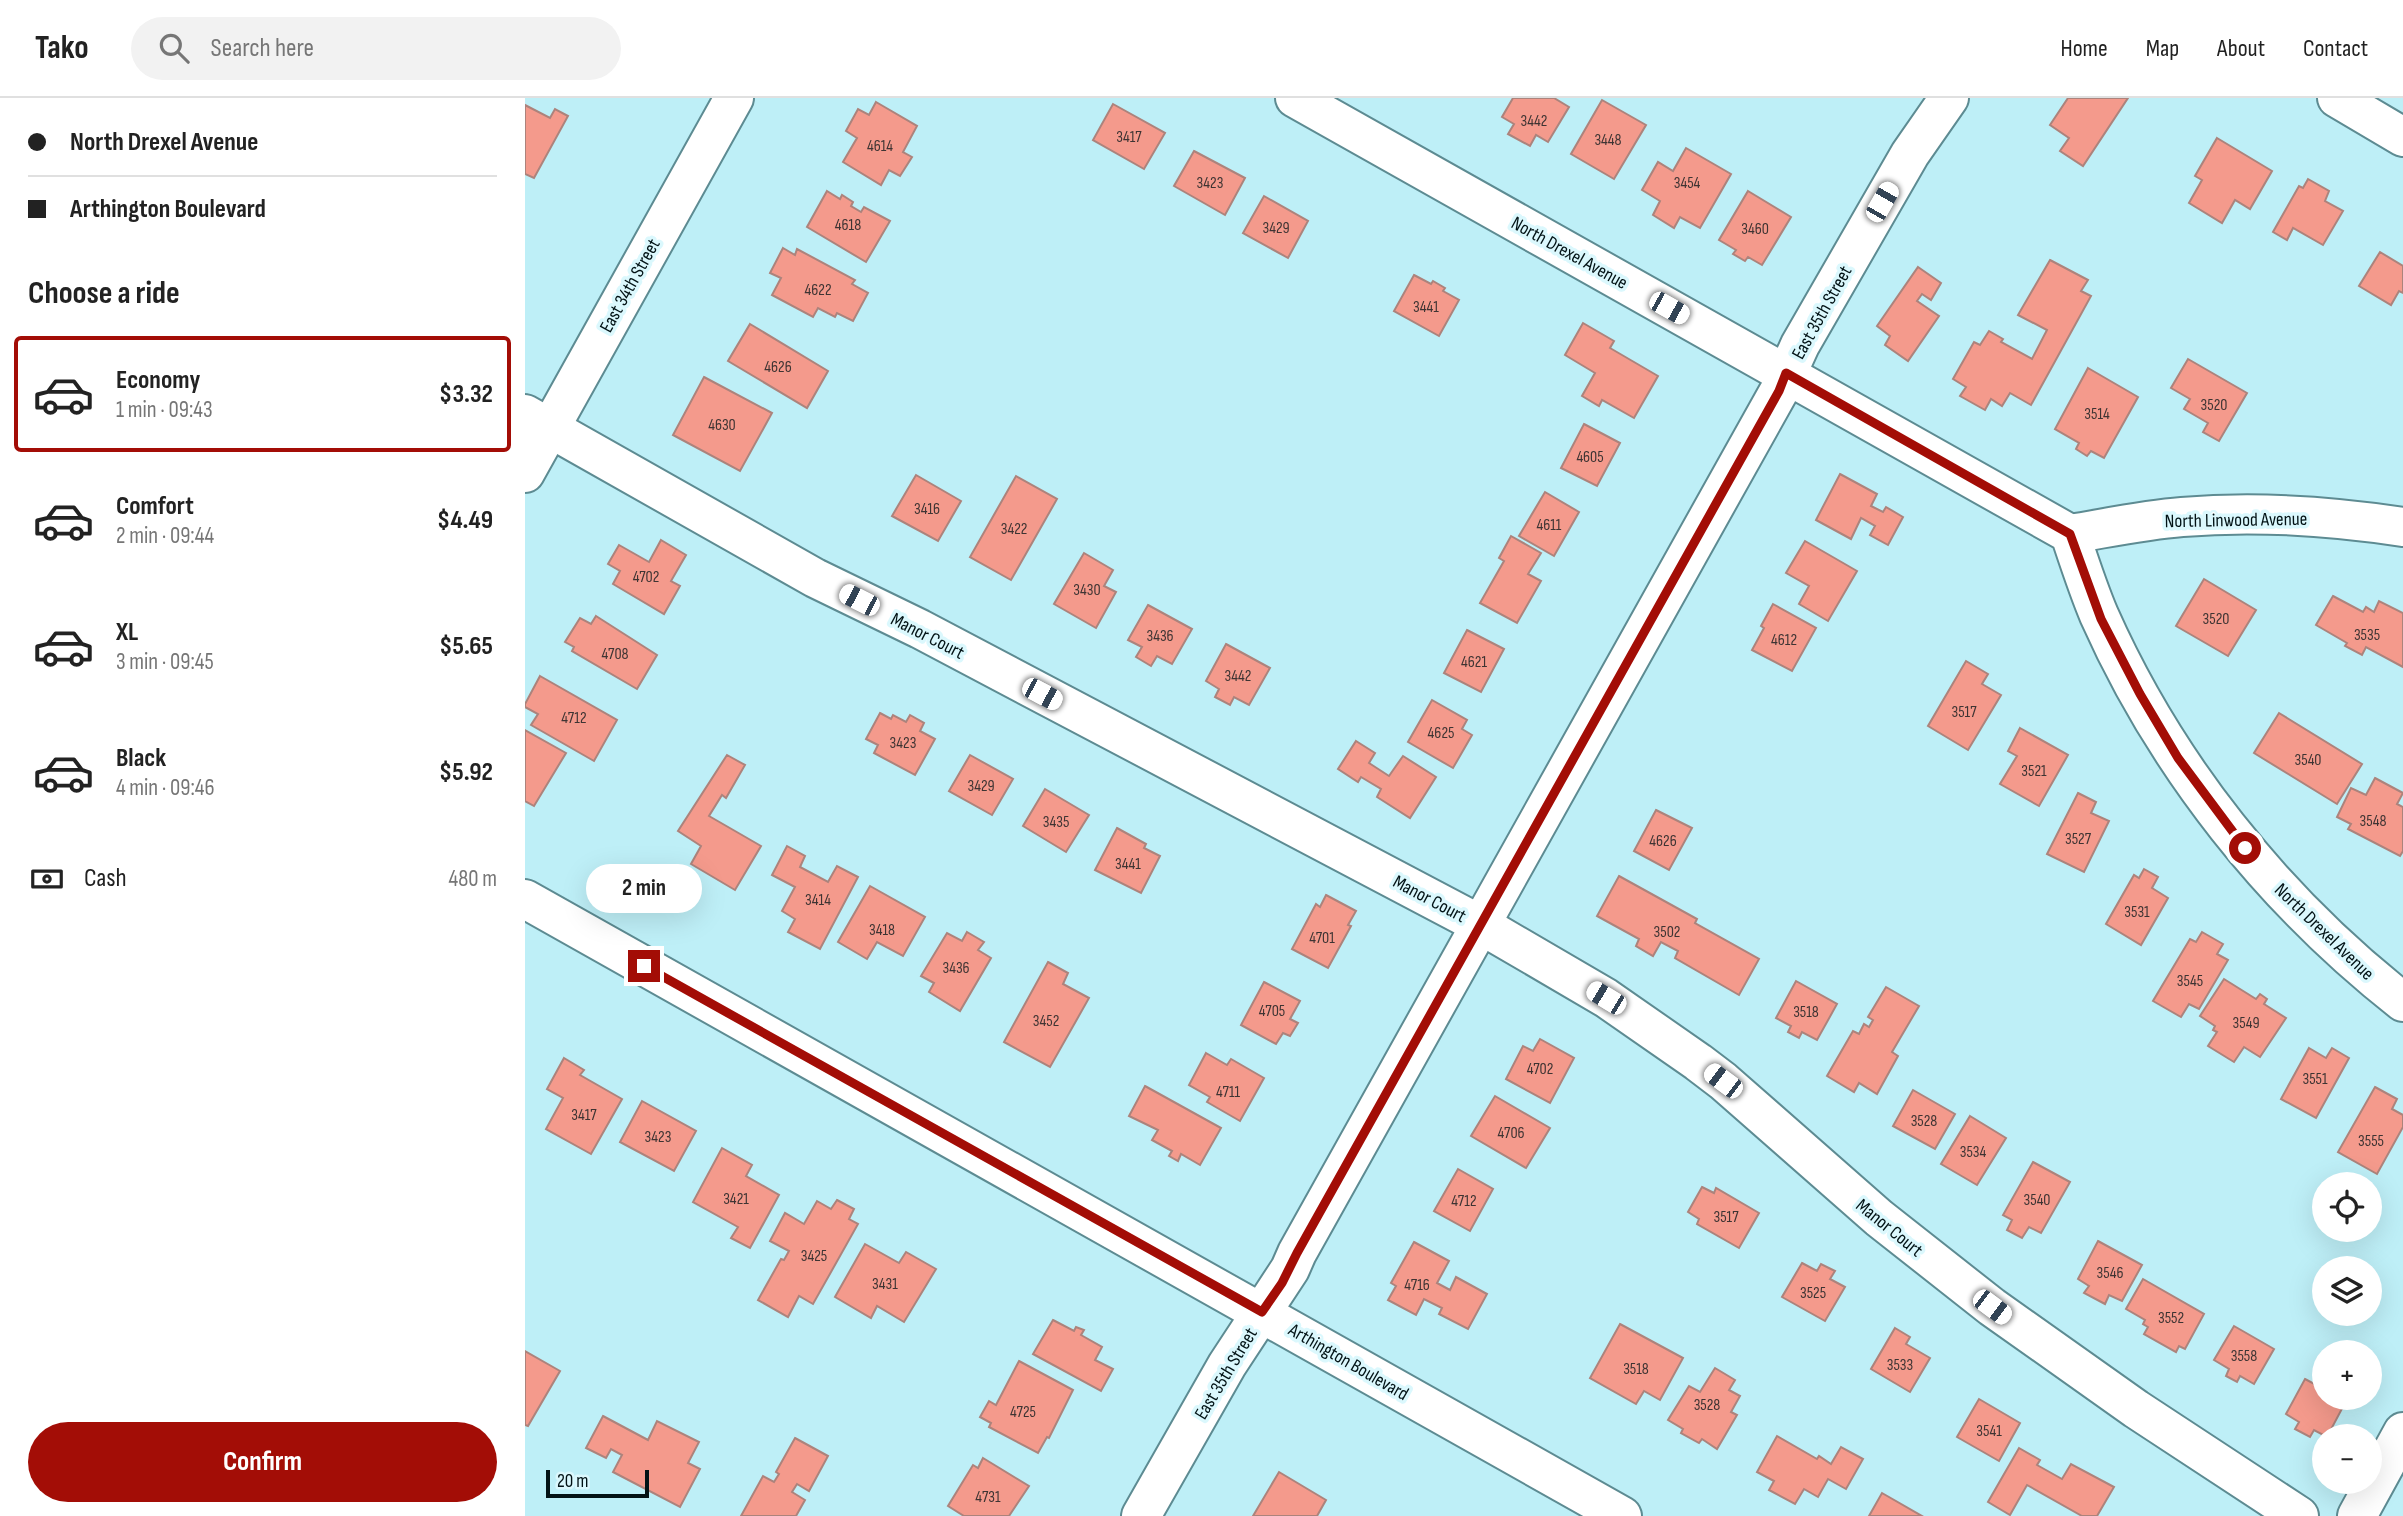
<!DOCTYPE html>
<meta charset="utf-8">
<style>
body{margin:0;font-family:"Sofia Sans Condensed",sans-serif;background:#f2f2f2;color:#222;height:100vh;display:flex;flex-direction:column;font-size:26px;white-space:nowrap}
*{box-sizing:border-box;margin:0}
p{font-size:23px;color:#767676}
.icon{flex:none;width:38px;height:38px;fill:none;stroke:currentColor;stroke-width:2;stroke-linecap:round;stroke-linejoin:round}
.map{position:relative;flex:1;overflow:hidden}
.sheet{display:flex;flex-direction:column;background:#fff;width:525px}
.sheet>*{flex:none}
.banner{display:grid;align-content:center;height:154px;padding:0 28px;background:#fff}
.fabs{position:absolute;left:1787px;top:1074px;display:grid;gap:14px}
.fabs a{display:grid;place-items:center;width:70px;height:70px;border-radius:50%;background:#fff;box-shadow:0 7px 28px #0002;font-size:35px}
.scale{position:absolute;left:21px;bottom:18px;width:103px;box-sizing:border-box;padding-left:7px;border:4px solid #021215;border-top:0;font-size:19px;line-height:24px;white-space:nowrap;color:#021215;-webkit-text-stroke:5px #dbf8fd;paint-order:stroke}
.end{position:absolute;width:32px;height:32px;margin:-16px;border:9px solid #a30d06;background:#fff;box-shadow:0 0 0 4px #fff}
.from{border-radius:50%}
.bubble{position:absolute;height:49px;border-radius:24px;background:#fff;box-shadow:0 7px 28px #0002;font-size:23px;font-weight:700;line-height:49px;text-align:center}
.car{position:absolute;width:21px;height:42px;margin:-21px -10px;border-radius:9px;box-shadow:0 0 5px 2px #0007;background:linear-gradient(#fff 24%,#345 0 40%,#fff 0 76%,#345 0 86%,#fff 0)}
.banner b{display:flex;align-items:center;gap:24px;height:66px;font-size:26px}
.banner b+b{border-top:2px solid #e0e0e0}
.banner i{width:18px;height:18px;background:#222}
ul{padding:0;list-style:none}
li{display:flex;align-items:center;gap:21px;height:116px;margin:0 14px 10px;padding:0 14px;border:4px solid transparent;border-radius:7px}
li div{flex:1}
li b{display:block;font-size:26px}
li em{font-style:normal;font-weight:700}
li.current{border-color:#a30d06}
li>.icon{width:63px;height:63px;stroke-width:1.5}
h2{padding:0 28px;font-size:32px;line-height:84px}
.pay{display:flex;align-items:center;gap:18px;height:77px;padding:0 28px;font-size:26px}
.pay p{margin-inline-start:auto}
.primary-button{display:flex;gap:14px;margin-top:auto;padding:14px 28px}
.primary-button a{flex:1;height:80px;border-radius:42px;background:#a30d06;color:#fff;font-size:28px;font-weight:700;line-height:80px;text-align:center}
header{display:flex;align-items:center;gap:42px;box-sizing:border-box;height:98px;padding:0 35px;background:#fff;border-bottom:2px solid #e0e0e0}
header strong{font-size:33px}
nav{display:flex;gap:38px;margin-inline-start:auto;font-size:24px}
.search{width:490px;height:63px;background:#f2f2f2;display:flex;align-items:center;gap:18px;box-sizing:border-box;padding:0 24px;border-radius:38px;color:#767676;font-size:26px}
main{display:flex;flex:1;min-height:0}
.map>svg:first-child{display:block}
.building{fill:#f49a8c;stroke:#ac837c;stroke-width:2}
.lines{fill:none;stroke-linecap:round;stroke-linejoin:round}
.minor-casing{stroke:#5d8b92;stroke-width:42}
.major-casing{stroke:#5d8b92;stroke-width:42}
.minor{stroke:#fff;stroke-width:38}
.major{stroke:#fff;stroke-width:38}
.route{stroke:#a30d06;stroke-width:9}
.labels{text-anchor:middle;stroke-width:7;stroke-linejoin:round;paint-order:stroke}
.number-label{font-size:16px;fill:#3e3433}
.street-label{font-size:19px;fill:#021215;stroke:#dbf8fd}
</style>
<header>
<strong>Tako</strong>
<div class="search"><svg class="icon" aria-label="search" viewBox="0 0 24 24"><circle cx="10" cy="10" r="6"/><path d="M15 15l6 6"/></svg>Search here</div>
<nav><a>Home</a><a>Map</a><a>About</a><a>Contact</a></nav>
</header>
<main>
<section class="sheet">
<div class="banner">
<b><i class="from"></i>North Drexel Avenue</b>
<b><i></i>Arthington Boulevard</b>
</div>
<h2>Choose a ride</h2>
<ul>
<li class="current"><svg class="icon" aria-label="car" viewBox="0 0 24 24"><path d="M5 17H2v-5l4-1 3-4h7l3 4 3 1v5h-3M9 17h6M6 11h13"/><circle cx="7" cy="17" r="2"/><circle cx="17" cy="17" r="2"/></svg><div><b>Economy</b><p>1 min · 09:43</p></div><em>$3.32</em></li>
<li><svg class="icon" aria-label="car" viewBox="0 0 24 24"><path d="M5 17H2v-5l4-1 3-4h7l3 4 3 1v5h-3M9 17h6M6 11h13"/><circle cx="7" cy="17" r="2"/><circle cx="17" cy="17" r="2"/></svg><div><b>Comfort</b><p>2 min · 09:44</p></div><em>$4.49</em></li>
<li><svg class="icon" aria-label="car" viewBox="0 0 24 24"><path d="M5 17H2v-5l4-1 3-4h7l3 4 3 1v5h-3M9 17h6M6 11h13"/><circle cx="7" cy="17" r="2"/><circle cx="17" cy="17" r="2"/></svg><div><b>XL</b><p>3 min · 09:45</p></div><em>$5.65</em></li>
<li><svg class="icon" aria-label="car" viewBox="0 0 24 24"><path d="M5 17H2v-5l4-1 3-4h7l3 4 3 1v5h-3M9 17h6M6 11h13"/><circle cx="7" cy="17" r="2"/><circle cx="17" cy="17" r="2"/></svg><div><b>Black</b><p>4 min · 09:46</p></div><em>$5.92</em></li>
</ul>
<div class="pay"><svg class="icon" aria-label="cash" viewBox="0 0 24 24"><path d="M3 7h18v10H3z"/><circle cx="12" cy="12" r="2"/></svg>Cash<p>480 m</p></div>
<div class="primary-button"><a>Confirm</a></div>
</section>
<div class="map">
<svg width="1878" height="1418" viewBox="0 0 1878 1418">
<rect width="100%" height="100%" fill="#beeff7"/>
<g class="building">
<path d="M988,0H1029L1044,9L1023,44L1011,37L1005,48L983,36L989,26L977,19Z"/>
<path d="M1543,0H1603L1558,68L1535,53L1544,40L1525,27Z"/>
<path d="M1077,2L1121,27L1089,81L1046,56Z"/>
<path d="M351,4L392,28L378,54L387,59L375,78L364,72L356,87L318,64L332,40L321,33L333,11L344,17Z"/>
<path d="M588,6L640,35L619,71L568,42Z"/>
<path d="M0,7L25,20L30,11L43,18L9,80L0,76Z"/>
<path d="M1692,40L1747,73L1725,111L1710,102L1697,125L1664,105L1677,82L1670,78Z"/>
<path d="M1161,50L1206,76L1175,130L1155,119L1149,130L1128,117L1135,103L1117,92L1133,64L1148,73Z"/>
<path d="M669,53L720,80L700,117L649,88Z"/>
<path d="M1783,81L1804,93L1800,103L1818,113L1798,147L1768,130L1762,142L1748,134L1774,88L1778,90Z"/>
<path d="M302,93L315,101L317,97L328,104L326,108L336,114L339,109L365,123L341,164L282,129Z"/>
<path d="M1223,93L1266,119L1237,167L1223,159L1220,163L1208,156L1211,152L1194,142Z"/>
<path d="M739,98L783,123L763,160L718,135Z"/>
<path d="M258,150L270,157L272,151L330,182L327,186L343,195L328,223L312,215L310,219L293,210L288,219L247,197L256,180L245,175Z"/>
<path d="M1855,154L1878,168V195L1874,193L1866,207L1834,188Z"/>
<path d="M1525,162L1563,182L1556,193L1566,198L1506,307L1485,295L1477,308L1466,301L1460,312L1435,298L1441,289L1428,281L1449,244L1455,247L1464,233L1478,241L1476,244L1507,261L1522,232L1493,217Z"/>
<path d="M1393,169L1416,185L1406,202L1397,196L1392,203L1414,218L1383,263L1360,247L1365,238L1352,228Z"/>
<path d="M889,177L906,186L908,183L920,190L918,193L934,202L914,238L869,213Z"/>
<path d="M1058,225L1089,243L1085,250L1133,278L1109,320L1077,302L1074,308L1057,298L1070,275L1040,257Z"/>
<path d="M225,226L303,273L282,310L203,263Z"/>
<path d="M1663,261L1722,295L1694,343L1678,334L1683,325L1659,311L1665,301L1646,290Z"/>
<path d="M1563,270L1613,299L1579,360L1566,353L1562,358L1551,351L1554,345L1530,331Z"/>
<path d="M179,279L247,315L215,373L148,337Z"/>
<path d="M1059,326L1095,345L1072,388L1036,370Z"/>
<path d="M1315,376L1352,396L1346,408L1358,414L1361,409L1378,419L1363,447L1345,437L1350,428L1336,420L1326,441L1291,422Z"/>
<path d="M391,377L436,403L413,443L367,418Z"/>
<path d="M491,378L532,401L486,482L445,459Z"/>
<path d="M1020,394L1054,414L1029,458L994,438Z"/>
<path d="M986,438L1016,455L1003,476L1016,483L992,525L955,505L979,463L974,460Z"/>
<path d="M136,442L161,457L146,483L155,488L139,516L88,486L95,473L83,466L94,447L124,464Z"/>
<path d="M1280,443L1332,473L1303,523L1274,506L1284,488L1261,475Z"/>
<path d="M559,455L588,472L579,488L591,494L571,530L529,506Z"/>
<path d="M1679,481L1731,512L1703,558L1651,528Z"/>
<path d="M1808,498L1838,514L1841,509L1849,514L1854,503L1878,515V569L1841,549L1837,557L1820,548L1822,545L1791,527Z"/>
<path d="M1248,506L1291,530L1267,573L1227,552L1239,530L1236,528Z"/>
<path d="M623,507L667,531L647,566L632,558L626,568L611,559L617,549L603,542Z"/>
<path d="M71,518L132,557L112,591L47,553L49,549L40,544L55,520L66,526Z"/>
<path d="M942,532L979,551L956,594L919,575Z"/>
<path d="M701,546L745,570L724,607L709,599L705,607L690,599L694,591L681,583Z"/>
<path d="M1441,563L1463,576L1457,586L1476,597L1443,652L1403,628Z"/>
<path d="M15,578L92,622L69,663L6,627L13,616L0,609V606Z"/>
<path d="M907,602L942,622L937,631L947,637L928,670L883,644Z"/>
<path d="M355,615L366,621L368,617L381,624L385,617L399,625L395,633L410,641L390,677L349,655L353,647L341,641Z"/>
<path d="M1754,615L1837,666L1812,706L1729,655Z"/>
<path d="M1495,630L1543,657L1514,708L1475,686L1492,658L1483,653Z"/>
<path d="M0,632L41,655L9,708L0,703Z"/>
<path d="M831,643L850,655L844,665L864,678L878,658L911,679L885,720L852,699L856,691L836,679L833,684L813,671Z"/>
<path d="M202,657L220,667L201,700L197,697L184,718L236,748L210,792L166,766L176,748L153,733Z"/>
<path d="M445,657L488,681L467,717L424,693Z"/>
<path d="M1850,680L1878,695L1872,706L1878,709V753L1875,758L1823,731L1826,726L1812,719L1826,690L1841,697Z"/>
<path d="M520,691L564,717L541,754L498,728Z"/>
<path d="M1553,695L1571,704L1566,715L1584,723L1559,774L1522,756Z"/>
<path d="M1131,712L1167,730L1144,772L1109,753Z"/>
<path d="M592,730L621,746L619,750L635,758L616,795L570,772Z"/>
<path d="M262,748L280,758L275,769L303,784L312,768L333,779L295,851L263,834L270,821L257,813L270,789L247,777Z"/>
<path d="M1619,771L1633,779L1627,790L1643,800L1616,847L1581,826L1609,777L1614,780Z"/>
<path d="M1094,778L1172,821L1170,825L1234,861L1214,897L1150,860L1153,853L1136,844L1128,858L1111,848L1114,841L1072,818Z"/>
<path d="M345,788L400,819L378,858L352,844L342,861L313,844Z"/>
<path d="M801,797L831,813L823,827L826,828L803,870L767,851L791,806L795,809Z"/>
<path d="M442,834L459,844L453,852L466,860L435,913L404,894L409,885L396,878L422,835L437,843Z"/>
<path d="M1677,834L1698,846L1692,856L1703,862L1674,911L1664,906L1656,919L1628,903L1665,841L1671,844Z"/>
<path d="M523,864L543,875L538,886L564,900L525,969L479,944Z"/>
<path d="M1699,881L1731,901L1735,896L1742,901L1739,906L1761,920L1735,959L1719,949L1709,964L1683,948L1692,934L1688,932L1690,928L1675,918Z"/>
<path d="M1271,883L1312,906L1292,942L1277,934L1274,940L1263,934L1266,928L1251,920Z"/>
<path d="M739,884L775,903L765,921L773,925L765,938L758,935L751,946L716,927Z"/>
<path d="M1361,889L1394,908L1367,954L1373,958L1352,996L1334,985L1329,994L1302,978L1328,933L1334,936L1339,926L1344,929L1348,922L1343,919Z"/>
<path d="M1015,941L1049,960L1025,1005L981,981L998,948L1008,953Z"/>
<path d="M1784,950L1801,960L1807,950L1824,960L1791,1020L1756,1001Z"/>
<path d="M681,955L702,967L706,961L739,980L715,1023L682,1004L685,999L664,987Z"/>
<path d="M39,960L59,972L55,977L97,1001L66,1056L21,1031L38,1000L22,991Z"/>
<path d="M620,988L696,1030L675,1067L656,1056L653,1063L644,1058L647,1053L627,1042L633,1032L604,1018Z"/>
<path d="M1850,989L1872,1001L1867,1011L1878,1017V1029L1852,1076L1813,1054Z"/>
<path d="M1388,992L1430,1016L1410,1051L1368,1028Z"/>
<path d="M970,998L1025,1030L1001,1070L946,1038Z"/>
<path d="M117,1003L171,1033L149,1073L95,1044Z"/>
<path d="M1445,1018L1481,1040L1452,1087L1416,1066Z"/>
<path d="M197,1050L227,1067L221,1078L254,1097L225,1150L206,1140L213,1129L168,1104Z"/>
<path d="M1508,1064L1545,1084L1516,1135L1504,1129L1497,1140L1482,1132L1487,1122L1478,1117Z"/>
<path d="M933,1071L968,1091L945,1133L909,1113Z"/>
<path d="M1177,1089L1189,1095L1191,1090L1234,1115L1214,1150L1172,1126L1174,1121L1163,1114Z"/>
<path d="M312,1102L329,1111L324,1121L333,1126L288,1206L274,1198L263,1219L233,1202L256,1161L259,1162L264,1153L245,1143L260,1115L279,1126L292,1103L306,1111Z"/>
<path d="M1573,1143L1617,1167L1597,1203L1584,1197L1580,1206L1559,1195L1564,1188L1553,1181Z"/>
<path d="M889,1144L924,1163L912,1185L925,1192L931,1179L962,1196L943,1231L914,1216L917,1210L899,1201L891,1217L863,1202L871,1188L866,1185Z"/>
<path d="M340,1146L374,1165L381,1154L411,1171L379,1224L352,1208L346,1220L310,1199Z"/>
<path d="M1277,1165L1292,1173L1296,1166L1310,1173L1305,1181L1320,1189L1300,1223L1257,1199Z"/>
<path d="M1618,1181L1679,1216L1660,1251L1654,1248L1651,1254L1619,1236L1623,1229L1618,1226L1620,1222L1601,1211Z"/>
<path d="M528,1222L549,1233L551,1229L559,1232L556,1237L577,1249L570,1262L588,1271L576,1293L508,1256Z"/>
<path d="M1095,1226L1158,1260L1135,1302L1119,1293L1111,1306L1065,1280Z"/>
<path d="M1709,1228L1749,1251L1729,1286L1715,1278L1712,1284L1701,1278L1704,1271L1689,1262Z"/>
<path d="M1370,1230L1385,1239L1381,1246L1405,1260L1385,1294L1346,1271Z"/>
<path d="M0,1253L35,1273L3,1328L0,1327Z"/>
<path d="M494,1263L548,1292L524,1340L522,1339L513,1355L464,1329L466,1325L455,1319L464,1303L471,1307Z"/>
<path d="M1190,1270L1210,1282L1204,1292L1215,1298L1206,1314L1212,1317L1192,1351L1177,1341L1174,1345L1156,1335L1158,1331L1143,1322L1164,1288L1175,1294Z"/>
<path d="M1780,1281L1799,1291V1300H1817L1821,1303L1802,1339L1789,1332L1785,1339L1770,1331L1774,1324L1761,1316Z"/>
<path d="M1454,1301L1495,1325L1474,1363L1432,1339Z"/>
<path d="M78,1318L123,1342L132,1323L174,1344L163,1365L175,1371L155,1409L88,1374L97,1357L86,1351L81,1360L61,1350Z"/>
<path d="M1252,1338L1292,1361L1294,1358L1306,1366L1316,1349L1338,1361L1321,1391L1303,1381L1293,1399L1279,1391L1270,1406L1244,1392L1249,1383L1232,1374Z"/>
<path d="M270,1340L303,1358L284,1393L272,1386L267,1394L280,1402L271,1418H216L238,1378L249,1384L254,1376L251,1374Z"/>
<path d="M1494,1350L1515,1362L1512,1367L1537,1381L1546,1366L1589,1389L1572,1418H1557L1502,1387L1485,1417L1463,1404Z"/>
<path d="M458,1360L504,1388L484,1418H439L423,1408L448,1367L453,1370Z"/>
<path d="M754,1374L801,1402L792,1418H728Z"/>
<path d="M1357,1395L1397,1418H1344Z"/>
</g>
<g class="lines">
<g class="minor-casing">
<g id="minor">
<path d="M770,0L1545,436C1554,463 1563,491 1574,517C1641,668 1748,802 1878,904"/>
<path d="M1812,0L1878,39"/>
<path d="M0,316L290,480L395,531L956,827L1081,900L1173,964L1198,983L1354,1120L1467,1209L1611,1311L1774,1418"/>
<path d="M1545,436C1582,430 1619,422 1657,419C1729,413 1806,418 1878,429"/>
<path d="M0,801L1097,1418"/>
<path d="M616,1418L702,1267L765,1171L772,1155L1254,293L1275,247L1385,56L1424,0"/>
<path d="M1832,1418L1878,1334"/>
</g>
</g>
<g class="major-casing">
<path id="major" d="M0,375L209,0"/>
</g>
<use href="#minor" class="minor"/>
<use href="#major" class="major"/>
</g>
<g class="lines">
<path class="route" d="M119,868L737,1214L757,1185L772,1155L1254,293L1261,275L1545,436L1576,521L1615,596L1653,660L1720,750"/>
</g>
<g class="labels">
<g class="number-label">
<text x="1009" y="28">3442</text>
<text x="604" y="44">3417</text>
<text x="1083" y="47">3448</text>
<text x="355" y="53">4614</text>
<text x="685" y="90">3423</text>
<text x="1162" y="90">3454</text>
<text x="323" y="132">4618</text>
<text x="751" y="135">3429</text>
<text x="1230" y="136">3460</text>
<text x="293" y="197">4622</text>
<text x="901" y="214">3441</text>
<text x="253" y="274">4626</text>
<text x="1689" y="312">3520</text>
<text x="1572" y="321">3514</text>
<text x="197" y="332">4630</text>
<text x="1065" y="364">4605</text>
<text x="402" y="416">3416</text>
<text x="1024" y="432">4611</text>
<text x="489" y="436">3422</text>
<text x="121" y="484">4702</text>
<text x="562" y="497">3430</text>
<text x="1691" y="526">3520</text>
<text x="1842" y="542">3535</text>
<text x="635" y="543">3436</text>
<text x="1259" y="547">4612</text>
<text x="90" y="561">4708</text>
<text x="949" y="569">4621</text>
<text x="713" y="583">3442</text>
<text x="1439" y="619">3517</text>
<text x="49" y="625">4712</text>
<text x="916" y="640">4625</text>
<text x="378" y="650">3423</text>
<text x="1783" y="667">3540</text>
<text x="1509" y="678">3521</text>
<text x="456" y="693">3429</text>
<text x="1848" y="728">3548</text>
<text x="531" y="729">3435</text>
<text x="1553" y="746">3527</text>
<text x="1138" y="748">4626</text>
<text x="603" y="771">3441</text>
<text x="293" y="807">3414</text>
<text x="1612" y="819">3531</text>
<text x="357" y="837">3418</text>
<text x="1142" y="839">3502</text>
<text x="797" y="845">4701</text>
<text x="431" y="875">3436</text>
<text x="1665" y="888">3545</text>
<text x="747" y="918">4705</text>
<text x="1281" y="919">3518</text>
<text x="521" y="928">3452</text>
<text x="1721" y="930">3549</text>
<text x="1015" y="976">4702</text>
<text x="1790" y="986">3551</text>
<text x="703" y="999">4711</text>
<text x="59" y="1022">3417</text>
<text x="1399" y="1028">3528</text>
<text x="986" y="1040">4706</text>
<text x="133" y="1044">3423</text>
<text x="1846" y="1048">3555</text>
<text x="1448" y="1059">3534</text>
<text x="211" y="1106">3421</text>
<text x="1512" y="1107">3540</text>
<text x="939" y="1108">4712</text>
<text x="1201" y="1124">3517</text>
<text x="289" y="1163">3425</text>
<text x="1585" y="1180">3546</text>
<text x="360" y="1191">3431</text>
<text x="892" y="1192">4716</text>
<text x="1288" y="1200">3525</text>
<text x="1646" y="1225">3552</text>
<text x="1719" y="1263">3558</text>
<text x="1375" y="1272">3533</text>
<text x="1111" y="1276">3518</text>
<text x="1182" y="1312">3528</text>
<text x="498" y="1319">4725</text>
<text x="1464" y="1338">3541</text>
<text x="463" y="1404">4731</text>
</g>
<g class="street-label">
<text transform="translate(1045 154) rotate(29)" y="7">North Drexel Avenue</text>
<text transform="translate(104 187) rotate(-61)" y="7">East 34th Street</text>
<text transform="translate(1296 214) rotate(-61)" y="7">East 35th Street</text>
<text transform="translate(1711 421) rotate(-1)" y="7">North Linwood Avenue</text>
<text transform="translate(403 537) rotate(27)" y="7">Manor Court</text>
<text transform="translate(905 800) rotate(28)" y="7">Manor Court</text>
<text transform="translate(1800 833) rotate(44)" y="7">North Drexel Avenue</text>
<text transform="translate(1365 1129) rotate(39)" y="7">Manor Court</text>
<text transform="translate(824 1263) rotate(30)" y="7">Arthington Boulevard</text>
<text transform="translate(700 1275) rotate(-59)" y="7">East 35th Street</text>
</g>
</g>
</svg>
<div class="fabs">
<a><svg class="icon" aria-label="locate" viewBox="0 0 24 24"><circle cx="12" cy="12" r="6"/><path d="M12 2v4M12 18v4M2 12h4M18 12h4"/></svg></a>
<a><svg class="icon" aria-label="layers" viewBox="0 0 24 24"><path d="M12 4l9 5-9 5-9-5zM3 14l9 5 9-5"/></svg></a>
<a>+</a>
<a>−</a>
</div>
<div class="scale">20 m</div>
<i class="end from" style="left:1720px;top:750px"></i>
<i class="end" style="left:119px;top:868px"></i>
<div class="bubble" style="left:61px;top:766px;width:116px">2 min</div>
<i class="car" style="left:1357px;top:104px;rotate:30deg"></i>
<i class="car" style="left:1144px;top:210px;rotate:119deg"></i>
<i class="car" style="left:334px;top:502px;rotate:297deg"></i>
<i class="car" style="left:517px;top:596px;rotate:118deg"></i>
<i class="car" style="left:1081px;top:900px;rotate:301deg"></i>
<i class="car" style="left:1198px;top:983px;rotate:307deg"></i>
<i class="car" style="left:1467px;top:1209px;rotate:127deg"></i>
</div>
</main>
